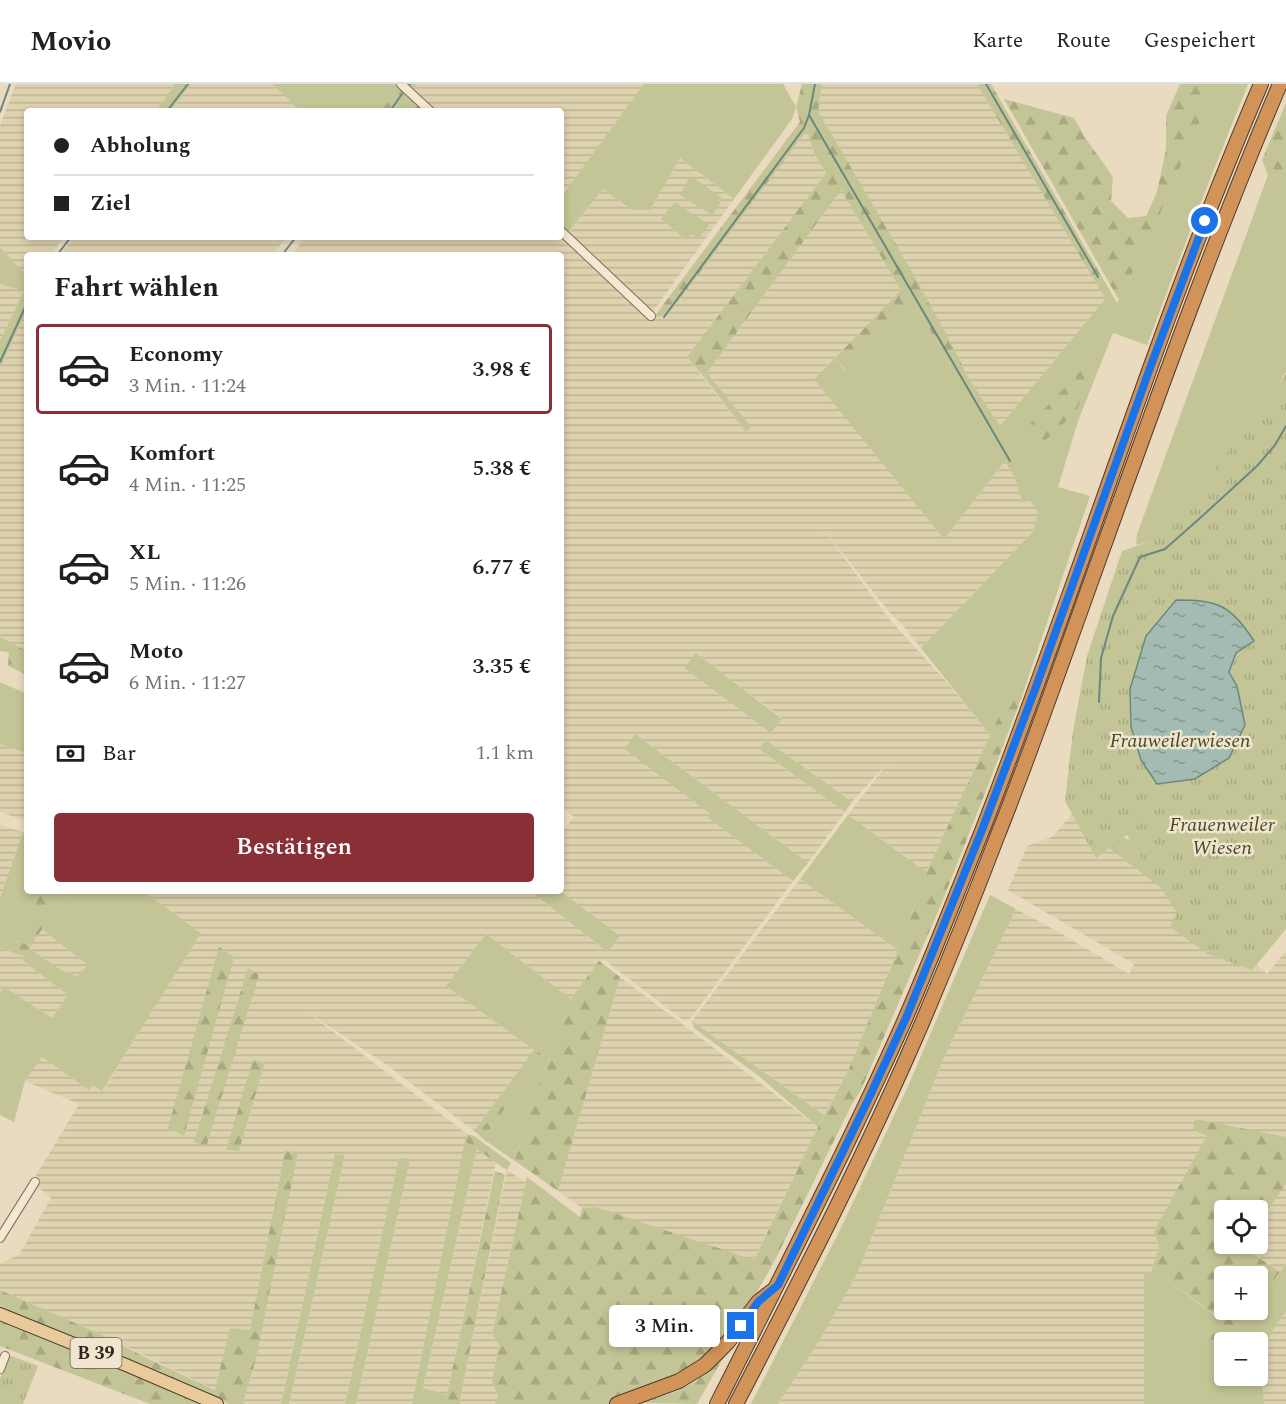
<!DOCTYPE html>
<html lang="de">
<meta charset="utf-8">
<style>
body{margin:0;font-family:Spectral,serif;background:#f2f2f2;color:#202124;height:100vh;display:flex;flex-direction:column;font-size:22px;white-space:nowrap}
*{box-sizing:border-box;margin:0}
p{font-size:20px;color:#757577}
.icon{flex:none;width:33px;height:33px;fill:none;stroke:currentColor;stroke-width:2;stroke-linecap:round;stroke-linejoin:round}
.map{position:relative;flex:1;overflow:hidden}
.drawer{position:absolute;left:24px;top:168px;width:540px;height:642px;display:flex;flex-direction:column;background:#fff;border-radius:6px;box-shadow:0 3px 9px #0003}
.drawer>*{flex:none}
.top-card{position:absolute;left:24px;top:24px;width:540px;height:132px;border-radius:6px;box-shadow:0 3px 9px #0003;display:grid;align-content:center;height:132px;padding:0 30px;background:#fff}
.buttons{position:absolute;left:1214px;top:1116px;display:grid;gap:12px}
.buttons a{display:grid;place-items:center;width:54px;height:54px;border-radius:6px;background:#fff;box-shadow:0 3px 9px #0003;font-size:30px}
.end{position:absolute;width:27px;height:27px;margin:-14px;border:8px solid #1a73e8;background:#fff;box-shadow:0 0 0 3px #fff}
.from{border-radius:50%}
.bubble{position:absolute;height:42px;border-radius:6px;background:#fff;box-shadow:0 3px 9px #0003;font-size:20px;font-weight:600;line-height:42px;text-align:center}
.top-card b{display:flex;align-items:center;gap:21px;height:57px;font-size:22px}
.top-card b+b{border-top:2px solid #e0e0e0}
.top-card i{width:15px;height:15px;background:#202124}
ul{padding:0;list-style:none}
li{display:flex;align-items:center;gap:18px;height:90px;margin:0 12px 9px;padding:0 18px;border:3px solid transparent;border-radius:6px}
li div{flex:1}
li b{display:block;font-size:22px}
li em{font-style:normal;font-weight:600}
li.selected{border-color:#893037}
li>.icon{width:54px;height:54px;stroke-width:1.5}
h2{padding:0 30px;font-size:27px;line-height:72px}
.pay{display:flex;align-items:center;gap:15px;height:66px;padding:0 30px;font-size:22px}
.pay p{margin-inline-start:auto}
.button{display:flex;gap:12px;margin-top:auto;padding:12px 30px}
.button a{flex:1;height:69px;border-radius:6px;background:#893037;color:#fff;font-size:24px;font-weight:600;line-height:69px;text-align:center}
header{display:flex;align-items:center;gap:36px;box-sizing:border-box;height:84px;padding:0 30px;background:#fff;border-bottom:2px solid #e0e0e0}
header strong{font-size:28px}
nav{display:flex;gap:33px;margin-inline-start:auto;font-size:21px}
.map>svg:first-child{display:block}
.farmland{fill:url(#farmland-rules);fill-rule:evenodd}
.green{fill:#c3c596}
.forest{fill:url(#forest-firs)}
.park{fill:url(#park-tufts)}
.water{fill:url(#water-ripples);stroke:#6b887f;stroke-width:1.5}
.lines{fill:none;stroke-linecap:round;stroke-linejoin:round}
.stream{stroke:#6b887f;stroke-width:2}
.street-casing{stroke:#806b5a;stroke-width:10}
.primary-casing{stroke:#4e3b2e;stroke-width:14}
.highway-casing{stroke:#4e3b2e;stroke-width:16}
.street{stroke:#f5e8d2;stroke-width:8}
.primary{stroke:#e9cb9b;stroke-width:12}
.highway{stroke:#d19358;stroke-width:14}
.route{stroke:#1a73e8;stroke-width:8}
.labels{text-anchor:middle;stroke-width:5;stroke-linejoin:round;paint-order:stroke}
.shield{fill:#f1e5cf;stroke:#6b5f52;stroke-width:1.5}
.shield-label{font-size:18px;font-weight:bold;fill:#31251d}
.park-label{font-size:20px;font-style:italic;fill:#454b25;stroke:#f1e5cf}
</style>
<header>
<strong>Movio</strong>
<nav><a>Karte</a><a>Route</a><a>Gespeichert</a></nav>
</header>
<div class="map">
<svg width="1286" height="1320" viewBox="0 0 1286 1320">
<defs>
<pattern id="farmland-rules" width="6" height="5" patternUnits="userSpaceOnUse" patternTransform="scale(1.5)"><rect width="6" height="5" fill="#ddd2ae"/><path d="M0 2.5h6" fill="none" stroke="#beb495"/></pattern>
<pattern id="forest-firs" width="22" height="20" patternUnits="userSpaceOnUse" patternTransform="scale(1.5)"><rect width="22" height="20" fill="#c3c596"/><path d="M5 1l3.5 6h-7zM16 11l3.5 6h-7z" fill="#a8a981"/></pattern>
<pattern id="park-tufts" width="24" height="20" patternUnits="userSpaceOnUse" patternTransform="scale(1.5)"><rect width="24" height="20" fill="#c3c596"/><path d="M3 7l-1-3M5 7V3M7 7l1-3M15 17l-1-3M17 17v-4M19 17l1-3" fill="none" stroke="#a8a981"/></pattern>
<pattern id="water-ripples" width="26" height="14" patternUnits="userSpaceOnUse" patternTransform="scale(1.5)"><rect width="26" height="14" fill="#a3bbb2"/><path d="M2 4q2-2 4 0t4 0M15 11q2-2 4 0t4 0" fill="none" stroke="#859890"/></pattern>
</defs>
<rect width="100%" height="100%" fill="#e9dac0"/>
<g class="farmland">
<path d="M16,0H175L156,27H27V153H64L51,171H27V192L0,163V42Z"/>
<path d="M191,0H272L301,27H170Z"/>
<path d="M417,0H644L561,113V27H435L411,7Z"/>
<path d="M822,0H977L1106,214L1000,342L966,290L959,274L818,27Z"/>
<path d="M807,45L815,71L826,89L687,273L746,348L750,343L707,289L841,105L901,206L815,294L944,455L1005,377L1015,394L1023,419L1028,413L1039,427L1033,448L921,564L901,539L890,529L821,442L889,535L950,602L990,651L927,787L922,785L848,731L890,676L852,718L766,656L759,665L845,728L808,779L635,650L710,731L708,734L793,797L690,935L683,936L603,875L571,915L486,850L446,902L534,966L474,1047L387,981L306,927L467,1050L412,1320H356L410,1075H399L345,1320H289L345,1071L335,1070L281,1320H246L243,1318L256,1275L297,1068H285L250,1246L230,1244L216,1306L98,1249L0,1206V1179L19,1171L51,1114L32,1098L79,1020L25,997L42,973L89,1006L93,1001L103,1007L200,848L143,807H530L608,868L619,853L560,807H561V750L574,733L561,723V171H292L305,153H561L562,143L569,149L603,105L632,126H650L680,74L734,115L649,233L668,231ZM695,569L782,634L772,649ZM265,978L239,1067L227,1066Z"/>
<path d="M74,153H286L273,171H60Z"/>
<path d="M0,200L24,206L0,256Z"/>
<path d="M27,226V567L0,553V284Z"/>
<path d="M0,660L27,669V737L0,728Z"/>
<path d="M1088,712L1184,821L1267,890L1286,867V1180L1280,1188L1250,1166L1230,1160H1257V1126L1208,1052L1154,1147L1159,1164L1151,1188H1144V1320H778L819,1257L857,1190L942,978L1016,825L1062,850L1129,890L1134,880L1008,806L1027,762L1052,753Z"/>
<path d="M0,741L23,748L0,814Z"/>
<path d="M800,795L898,866L848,987L824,1031L692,937Z"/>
<path d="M42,845L88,881L79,892L61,886L29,864Z"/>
<path d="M0,864L24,872L22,876L68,911L52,934L4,903L0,909Z"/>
<path d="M620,893L818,1043L753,1177L596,1123L582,1124L558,1107Z"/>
<path d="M477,1064L496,1078L447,1311L423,1305Z"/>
<path d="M507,1086L526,1098L492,1249L499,1259L492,1298L498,1312L495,1320H461L460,1316Z"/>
<path d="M1286,1227V1320H1264L1260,1266Z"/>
</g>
<g class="green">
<path d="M175,0H191L170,27H156Z"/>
<path d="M272,0H401L381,27H301Z"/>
<path d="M644,0H783L796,23L792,35L734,115L680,74L650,126H632L603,105L568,149L561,142V113Z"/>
<path d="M1216,0H1248L1199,123L1147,261L1113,249L1078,337L1058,403L1090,412L1022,612L1016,596L990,651L921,564L1033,448L1038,427L1028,414L1023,419L1015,394L1005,377L944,455L814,295L835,274L845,286L908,228L918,225L956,292L966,290L1000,342L1106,214L1111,223L1119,216L1153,146Z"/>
<path d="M1268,91L1286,118V288L1251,343L1159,455L1136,461L1137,450Z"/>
<path d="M691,92L723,115L712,131L680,111Z"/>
<path d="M675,118L709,141L698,155L691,150L686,156L661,135Z"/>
<path d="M0,163L27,192V226L0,284V256L24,207L0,200Z"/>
<path d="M707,289L751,343L746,348L704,293Z"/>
<path d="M696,569L782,635L771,649L685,584Z"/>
<path d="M0,598L27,610V669L0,660Z"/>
<path d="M635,650L808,779L793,797L708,734L710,730L625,665Z"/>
<path d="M766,656L852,718L845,728L759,665Z"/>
<path d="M848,731L922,785L927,787L898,866L800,795Z"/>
<path d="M23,748L27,750V807H38L28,852L36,854L31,862L0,851V814Z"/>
<path d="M1109,753L1145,757L1184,821L1097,755Z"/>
<path d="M69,807H143L201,849L102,1007L93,1001L89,1006L42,973L25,997L14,1038L0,1031V909L4,903L52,934L68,911L22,876L29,864L61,886L78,892L88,881L42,845Z"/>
<path d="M530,807H560L620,852L608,868Z"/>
<path d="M990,811L1016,825L942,978L857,1190L819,1257L778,1320H751L838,1150L909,1000Z"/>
<path d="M486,850L571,915L526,1034L515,1077L483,1055L546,967V959L478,1050L474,1047L534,966L446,902Z"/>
<path d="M692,937L824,1031L818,1043L760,993L694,944Z"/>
<path d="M465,1057L477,1064L423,1304L447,1311L445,1320H412Z"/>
<path d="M335,1070L345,1071L289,1320H281Z"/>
<path d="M399,1074L410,1075L356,1320H345Z"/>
<path d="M1286,1180V1227L1260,1266L1257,1263V1258H1250L1235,1247L1251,1226H1257V1218Z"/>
<path d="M1144,1188H1156L1222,1237L1210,1255L1217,1279L1224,1281V1292H1247L1250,1320H1144Z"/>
</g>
<g class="forest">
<path d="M401,0H417L411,7L435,27H404L401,25L399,27H381Z"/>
<path d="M802,0H822L818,27L912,188L959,274L966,290L956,292L918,225L908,228L846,286L835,274L901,206L841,106L704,293L687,273L826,89L815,71L807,46L668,231L654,233L800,38L796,23Z"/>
<path d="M977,0H991L1117,219L1111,224Z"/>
<path d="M1180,0H1216L1153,146L1119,216L1004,15L1074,34L1086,55L1113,93L1111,117L1128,134L1146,132L1157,108L1166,65V32Z"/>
<path d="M1286,19V118L1268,91L1262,76Z"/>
<path d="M1082,285L1093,287L1076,328L1035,366L1020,351Z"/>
<path d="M0,553L27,567V591L8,582L9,568L0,567Z"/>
<path d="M1016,595L1022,612L989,699L942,818L861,1006L852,1020L773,1180L751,1218L731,1246L708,1270L683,1288L634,1307L609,1320H495L498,1312L492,1298L499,1260L492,1250L527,1093L580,1133L582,1124L596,1123L754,1176L818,1043L848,987L898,866L927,787Z"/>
<path d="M38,807H69L36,854L28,852Z"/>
<path d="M0,851L31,862L24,872L0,864Z"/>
<path d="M219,863L234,873L184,1052L168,1044Z"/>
<path d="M599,877L620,893L558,1107L515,1077L526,1034L571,915Z"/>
<path d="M248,884L259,891L206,1063L194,1058Z"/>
<path d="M546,958V967L483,1055L478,1050Z"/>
<path d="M253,976L265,978L239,1067L226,1066Z"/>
<path d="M1195,1035L1286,1053V1100L1257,1141V1126H1224V1160H1244L1242,1162L1280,1188L1257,1218V1192H1224V1226H1251L1235,1247L1250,1258H1224V1281L1217,1280L1210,1255L1222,1236L1156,1188H1151L1159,1164L1154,1147L1207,1052L1193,1046Z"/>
<path d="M467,1050L474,1052L511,1079L507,1086L465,1057Z"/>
<path d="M285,1067L298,1068L256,1275L243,1318L246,1320H229L0,1225V1206L98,1249L153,1277L215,1306L230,1244L250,1246Z"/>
<path d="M495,1087L505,1091L460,1316L461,1320H445Z"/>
<path d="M0,1237L138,1291L199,1320H150L0,1262Z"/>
<path d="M1257,1263L1260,1266L1264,1320H1250L1247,1292H1257Z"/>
<path d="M726,1269L697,1320L637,1319C656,1314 676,1309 693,1299C705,1291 716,1279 726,1269Z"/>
</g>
<g class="park">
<path d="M1286,290V845L1252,886L1208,870L1170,843L1177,829L1127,751L1096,774L1065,717L1073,647L1087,572L1122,467L1154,456L1212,389Z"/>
<path d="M9,1271L38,1282L23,1320H0V1294Z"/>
</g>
<path class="water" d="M1176,516C1218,516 1231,521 1254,557L1236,569L1229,588L1237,602L1245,641L1229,674L1195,695L1157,700L1141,676L1131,643L1130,605L1146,552Z"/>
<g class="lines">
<g class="stream">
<path d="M815,0L809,31L1010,377"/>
<path d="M986,0L1098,193"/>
<path d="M409,1L410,0"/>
<path d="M167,27L188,0"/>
<path d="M390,27L402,10"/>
<path d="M0,28L10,0"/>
<path d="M57,171L71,153"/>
<path d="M282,171L296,153"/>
<path d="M664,233L804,44L809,31"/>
<path d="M0,278L27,219"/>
<path d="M1099,618L1101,574L1113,532L1140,473L1165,465L1199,435L1257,382L1275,361L1286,342"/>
</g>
<g class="street-casing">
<g id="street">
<path d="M401,0L430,27"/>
<path d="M561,147L651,232"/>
<path d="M0,1154L35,1098"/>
<path d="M0,1285L5,1272"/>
</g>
</g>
<g class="primary-casing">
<path id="primary" d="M0,1230L126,1281L217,1320"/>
</g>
<g class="highway-casing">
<g id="highway">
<path d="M617,1320L679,1297L705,1281L728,1258L758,1218L772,1207"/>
<path d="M717,1320C759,1237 801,1154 842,1070C864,1024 886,979 906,933C933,871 957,809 982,747C1079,499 1156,244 1261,0"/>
<path d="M736,1320C801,1195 866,1069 922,939C948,878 973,816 997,753C1036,655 1070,555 1106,456C1161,303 1216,150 1280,0"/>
</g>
</g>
<use href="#street" class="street"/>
<use href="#primary" class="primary"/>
<use href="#highway" class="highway"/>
</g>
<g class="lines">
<path class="route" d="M741,1242L758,1218L778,1201L867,1018L906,934L982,746L1037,600L1150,284L1205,137"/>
</g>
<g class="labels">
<rect class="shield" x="70.5" y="1254" width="51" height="30" rx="4.5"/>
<g class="shield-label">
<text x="96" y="1275">B 39</text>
</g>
<g class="park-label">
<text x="1180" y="663">Frauweilerwiesen</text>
<text x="1222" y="747">Frauenweiler<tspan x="1222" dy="23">Wiesen</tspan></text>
</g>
</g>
</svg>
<div class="buttons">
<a><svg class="icon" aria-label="locate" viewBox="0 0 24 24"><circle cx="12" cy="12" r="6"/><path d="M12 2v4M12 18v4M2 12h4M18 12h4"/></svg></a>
<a>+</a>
<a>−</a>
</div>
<i class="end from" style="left:1205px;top:137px"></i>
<i class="end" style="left:741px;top:1242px"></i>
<div class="bubble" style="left:609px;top:1221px;width:111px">3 Min.</div>
<div class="top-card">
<b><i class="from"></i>Abholung</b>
<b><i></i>Ziel</b>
</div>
<section class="drawer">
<h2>Fahrt wählen</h2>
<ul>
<li class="selected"><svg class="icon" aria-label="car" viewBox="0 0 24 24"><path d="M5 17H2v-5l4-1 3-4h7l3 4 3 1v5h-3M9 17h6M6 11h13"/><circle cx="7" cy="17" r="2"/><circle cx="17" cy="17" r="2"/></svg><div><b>Economy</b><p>3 Min. · 11:24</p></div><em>3.98 €</em></li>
<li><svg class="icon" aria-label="car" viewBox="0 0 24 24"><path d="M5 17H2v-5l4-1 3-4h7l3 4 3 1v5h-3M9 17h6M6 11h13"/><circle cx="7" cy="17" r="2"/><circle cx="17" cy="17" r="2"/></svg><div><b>Komfort</b><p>4 Min. · 11:25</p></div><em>5.38 €</em></li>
<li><svg class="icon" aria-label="car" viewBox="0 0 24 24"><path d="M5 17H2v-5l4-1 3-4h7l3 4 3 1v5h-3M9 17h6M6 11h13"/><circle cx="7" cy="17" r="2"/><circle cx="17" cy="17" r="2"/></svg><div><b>XL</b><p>5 Min. · 11:26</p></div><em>6.77 €</em></li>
<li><svg class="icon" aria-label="car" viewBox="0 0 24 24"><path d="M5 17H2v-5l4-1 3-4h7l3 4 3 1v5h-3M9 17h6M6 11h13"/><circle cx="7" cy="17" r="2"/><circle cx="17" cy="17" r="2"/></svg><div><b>Moto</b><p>6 Min. · 11:27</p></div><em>3.35 €</em></li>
</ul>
<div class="pay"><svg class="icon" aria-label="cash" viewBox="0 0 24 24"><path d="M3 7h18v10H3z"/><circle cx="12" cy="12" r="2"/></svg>Bar<p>1.1 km</p></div>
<div class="button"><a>Bestätigen</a></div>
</section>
</div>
